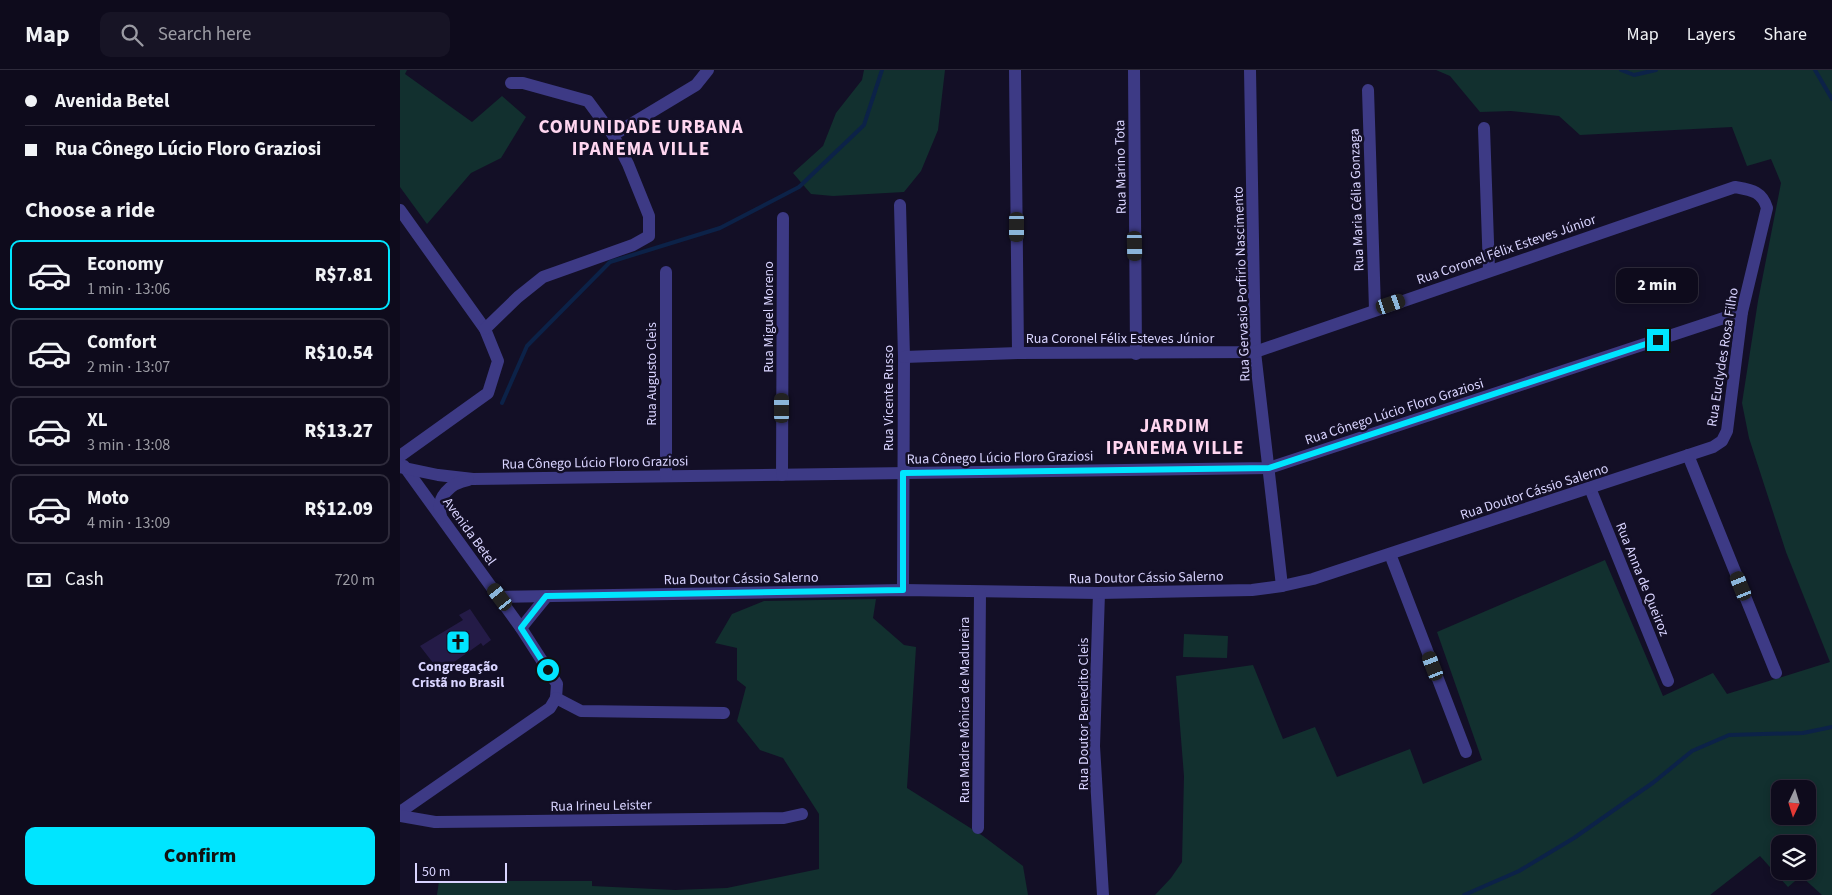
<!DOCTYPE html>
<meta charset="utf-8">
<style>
body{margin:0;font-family:"Source Sans 3",sans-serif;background:#171425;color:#f1f3f6;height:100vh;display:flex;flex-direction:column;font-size:19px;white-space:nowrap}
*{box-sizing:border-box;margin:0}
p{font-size:16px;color:#9b9ba3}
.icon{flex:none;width:28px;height:28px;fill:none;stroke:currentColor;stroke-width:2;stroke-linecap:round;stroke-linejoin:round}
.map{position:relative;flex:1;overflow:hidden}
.sheet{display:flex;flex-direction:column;background:#0e0b1c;width:400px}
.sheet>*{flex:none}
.guide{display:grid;align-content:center;height:110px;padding:0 25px;background:#0e0b1c}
.needle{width:32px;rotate:184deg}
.buttons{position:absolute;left:1371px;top:710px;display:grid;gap:10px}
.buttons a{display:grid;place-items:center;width:45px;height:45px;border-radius:10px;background:#0e0b1c;box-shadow:0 2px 8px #0003,0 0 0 1px #2e2b3b;font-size:25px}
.scale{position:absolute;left:15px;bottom:12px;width:92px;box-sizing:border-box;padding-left:5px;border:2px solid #d9d4ff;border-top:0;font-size:14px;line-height:18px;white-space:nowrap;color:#d9d4ff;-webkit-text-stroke:4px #130f26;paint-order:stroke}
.end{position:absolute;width:22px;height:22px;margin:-11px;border:6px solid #00e5ff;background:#111;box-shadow:0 0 0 2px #111}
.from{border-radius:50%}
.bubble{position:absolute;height:35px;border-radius:10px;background:#0e0b1c;box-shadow:0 2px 8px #0003,0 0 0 1px #2e2b3b;font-size:16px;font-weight:800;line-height:35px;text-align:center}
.car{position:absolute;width:15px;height:30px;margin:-15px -8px;border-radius:6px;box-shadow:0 0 4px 1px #0007;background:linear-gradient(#222 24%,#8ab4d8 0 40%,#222 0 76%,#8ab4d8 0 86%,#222 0)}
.guide b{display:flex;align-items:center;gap:18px;height:48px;font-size:19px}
.guide b+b{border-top:1px solid #2e2b3b}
.guide i{width:12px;height:12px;background:#f1f3f6}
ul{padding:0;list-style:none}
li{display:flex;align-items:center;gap:15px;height:70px;margin:0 10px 8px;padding:0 15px;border:2px solid #2e2b3b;border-radius:10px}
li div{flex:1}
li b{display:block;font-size:19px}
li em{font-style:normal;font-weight:800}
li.selected{border-color:#00e5ff}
li>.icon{width:45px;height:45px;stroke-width:1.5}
h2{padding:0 25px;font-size:22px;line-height:60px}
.pay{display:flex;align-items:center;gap:12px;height:55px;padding:0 25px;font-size:19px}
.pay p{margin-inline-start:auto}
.action{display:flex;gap:10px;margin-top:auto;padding:10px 25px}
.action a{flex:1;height:58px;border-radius:10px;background:#00e5ff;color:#111;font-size:20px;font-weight:800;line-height:58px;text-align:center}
header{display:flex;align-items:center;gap:30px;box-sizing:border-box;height:70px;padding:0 25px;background:#0e0b1c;border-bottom:1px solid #2e2b3b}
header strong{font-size:24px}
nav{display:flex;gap:28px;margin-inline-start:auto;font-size:18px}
.search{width:350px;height:45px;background:#171425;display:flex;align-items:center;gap:12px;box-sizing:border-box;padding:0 18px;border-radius:10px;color:#9b9ba3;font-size:19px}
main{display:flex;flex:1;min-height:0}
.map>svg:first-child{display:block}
.green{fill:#12302f;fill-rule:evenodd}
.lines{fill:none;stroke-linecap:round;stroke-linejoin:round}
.stream{stroke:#0c2248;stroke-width:4}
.building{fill:#241b47}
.minor{stroke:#3d3a85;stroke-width:12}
.route{stroke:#00e5ff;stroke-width:6}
.labels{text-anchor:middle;stroke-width:5;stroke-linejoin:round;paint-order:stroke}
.street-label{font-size:14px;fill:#d9d4ff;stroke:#130f26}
.poi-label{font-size:14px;font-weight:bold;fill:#d9d4ff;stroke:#130f26}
.district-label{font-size:19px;font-weight:bold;letter-spacing:1px;fill:#ffd6f0;stroke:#130f26}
</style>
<header>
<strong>Map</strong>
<div class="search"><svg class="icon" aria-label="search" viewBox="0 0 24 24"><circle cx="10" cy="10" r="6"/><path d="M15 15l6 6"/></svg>Search here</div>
<nav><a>Map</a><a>Layers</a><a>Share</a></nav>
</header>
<main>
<section class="sheet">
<div class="guide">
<b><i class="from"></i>Avenida Betel</b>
<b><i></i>Rua Cônego Lúcio Floro Graziosi</b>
</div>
<h2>Choose a ride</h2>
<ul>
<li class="selected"><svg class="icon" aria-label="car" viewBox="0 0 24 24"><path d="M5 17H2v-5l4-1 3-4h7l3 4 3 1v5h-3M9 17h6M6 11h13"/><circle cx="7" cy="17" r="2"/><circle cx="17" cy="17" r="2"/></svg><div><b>Economy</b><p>1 min · 13:06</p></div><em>R$7.81</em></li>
<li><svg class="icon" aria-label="car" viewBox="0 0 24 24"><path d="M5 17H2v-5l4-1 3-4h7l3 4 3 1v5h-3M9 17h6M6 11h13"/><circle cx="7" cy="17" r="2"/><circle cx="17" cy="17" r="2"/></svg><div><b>Comfort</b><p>2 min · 13:07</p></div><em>R$10.54</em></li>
<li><svg class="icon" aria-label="car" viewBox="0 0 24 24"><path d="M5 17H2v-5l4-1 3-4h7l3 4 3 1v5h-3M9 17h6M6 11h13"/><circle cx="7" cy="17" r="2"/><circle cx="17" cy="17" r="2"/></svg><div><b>XL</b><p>3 min · 13:08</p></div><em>R$13.27</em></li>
<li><svg class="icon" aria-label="car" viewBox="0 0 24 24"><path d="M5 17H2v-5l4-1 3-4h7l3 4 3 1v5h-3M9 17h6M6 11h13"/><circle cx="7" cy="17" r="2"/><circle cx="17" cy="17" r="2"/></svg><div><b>Moto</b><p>4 min · 13:09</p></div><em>R$12.09</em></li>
</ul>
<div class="pay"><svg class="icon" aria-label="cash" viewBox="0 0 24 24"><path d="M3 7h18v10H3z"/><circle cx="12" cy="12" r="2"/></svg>Cash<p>720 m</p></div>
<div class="action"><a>Confirm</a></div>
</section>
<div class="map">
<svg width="1432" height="825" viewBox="0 0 1432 825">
<rect width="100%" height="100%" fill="#130f26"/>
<g class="green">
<path d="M0,0H7L5,4L72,52L102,26L126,47L101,88L71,103L27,154L0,117Z"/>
<path d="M464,0H545L538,60L521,101L504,122L433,126L411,124L393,103L423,76L436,43L462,10Z"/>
<path d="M1036,0H1432V825H1422L1401,806L1388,817L1360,786L1310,825H755L771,808L782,792L784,706L776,606L853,595L883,669L915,657L937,707L1010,679L1023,714L1082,690L1037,562L1205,490L1263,626L1313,603L1327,624L1430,592L1386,482L1349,368L1342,333L1358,231L1381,113L1371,89L1347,96L1332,57L1180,65L1159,46L1111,41L1080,42L1050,6ZM1380,719H1408V746H1380ZM1380,774H1408V801H1380Z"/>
<path d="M476,529L473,548L504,575L516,577L507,718L583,766L623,796L628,825H37L39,811H192V816L275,820L327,818L419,799V744L383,688L360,680L337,651L346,617L337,610V578L315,573L332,544L364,531Z"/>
<path d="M784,564L828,566L827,588L783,587Z"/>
</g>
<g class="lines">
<g class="stream">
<path d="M1221,0L1234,5L1256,0"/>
<path d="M1415,0L1432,29"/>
<path d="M102,333L127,276L210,192L320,158L399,117L464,55L482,0"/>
<path d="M1064,825L1119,801L1174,768L1254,712L1292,681L1329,665L1403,663L1432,657"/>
</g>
</g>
<path class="building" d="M70,539L91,570L83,576L81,573L40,602L20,576L63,550L59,545Z"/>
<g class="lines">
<g class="minor">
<path d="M615,0L618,283"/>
<path d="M734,0L736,284"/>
<path d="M850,0L855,282L882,516"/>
<path d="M968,20L975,239"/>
<path d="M1084,58L1089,200"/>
<path d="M213,65L296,15L308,0"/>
<path d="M500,135L504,287L503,520"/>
<path d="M0,140L85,259L98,291L88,323L0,386"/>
<path d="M85,259L118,227L143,207L233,175L249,166V146L228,94L213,65L188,31L123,13H111"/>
<path d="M1288,385L1376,603"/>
<path d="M4,396L121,558L157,614L156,628"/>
<path d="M0,397L38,405L73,409L869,398L1342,242"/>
<path d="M382,405L383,148"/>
<path d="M266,406V202"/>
<path d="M1190,418L1268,611"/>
<path d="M41,446C35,427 51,413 68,410"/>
<path d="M990,484L1066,682"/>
<path d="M699,523L694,676L703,825"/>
<path d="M100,527L503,520L699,523L852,520L882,516L913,509L1313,377L1322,371L1327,361L1342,242L1367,138C1362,121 1351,120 1335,117L855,282L618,283L504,287"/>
<path d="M121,558L147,526"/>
<path d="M156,628L181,641L324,643"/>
<path d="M0,742L150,638L156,628"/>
<path d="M0,746L35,752L384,748L402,744"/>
<path d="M578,758L580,523"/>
</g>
</g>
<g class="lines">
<path class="route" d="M148,600L121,558L146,526L503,520V403L869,398L1258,270"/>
</g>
<defs>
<g id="church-square" transform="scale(1.25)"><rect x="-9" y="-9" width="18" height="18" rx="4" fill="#00e5ff" stroke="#130f26"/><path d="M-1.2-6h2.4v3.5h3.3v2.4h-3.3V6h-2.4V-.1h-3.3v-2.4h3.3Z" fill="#111"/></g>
</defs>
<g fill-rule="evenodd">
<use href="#church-square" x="58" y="572"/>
</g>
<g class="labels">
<g class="street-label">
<text transform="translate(720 97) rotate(-91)" y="5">Rua Marino Tota</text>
<text transform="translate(956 130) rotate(-92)" y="5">Rua Maria Célia Gonzaga</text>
<text transform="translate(1106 179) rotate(-19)" y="5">Rua Coronel Félix Esteves Júnior</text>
<text transform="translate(841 214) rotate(-92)" y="5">Rua Gervasio Porfirio Nascimento</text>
<text transform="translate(368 247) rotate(-90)" y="5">Rua Miguel Moreno</text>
<text x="720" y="273">Rua Coronel Félix Esteves Júnior</text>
<text transform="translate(1322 287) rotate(-81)" y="5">Rua Euclydes Rosa Filho</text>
<text transform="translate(251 304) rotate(-90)" y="5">Rua Augusto Cleis</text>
<text transform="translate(488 328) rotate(-90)" y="5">Rua Vicente Russo</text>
<text transform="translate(994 341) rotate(-18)" y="5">Rua Cônego Lúcio Floro Graziosi</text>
<text transform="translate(600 387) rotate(-1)" y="5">Rua Cônego Lúcio Floro Graziosi</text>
<text transform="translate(195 392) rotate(-1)" y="5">Rua Cônego Lúcio Floro Graziosi</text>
<text transform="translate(1134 421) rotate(-18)" y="5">Rua Doutor Cássio Salerno</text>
<text transform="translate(70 461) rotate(54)" y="5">Avenida Betel</text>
<text transform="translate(746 507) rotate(-1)" y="5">Rua Doutor Cássio Salerno</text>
<text transform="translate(341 508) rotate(-1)" y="5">Rua Doutor Cássio Salerno</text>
<text transform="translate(1243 509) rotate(68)" y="5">Rua Anna de Queiroz</text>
<text transform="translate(564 640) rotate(-90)" y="5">Rua Madre Mônica de Madureira</text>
<text transform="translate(683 644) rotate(-90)" y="5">Rua Doutor Benedito Cleis</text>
<text transform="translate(201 735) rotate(-1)" y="5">Rua Irineu Leister</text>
</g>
<g class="poi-label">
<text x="58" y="601">Congregação<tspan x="58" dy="16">Cristã no Brasil</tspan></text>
</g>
<g class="district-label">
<text x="241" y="63">COMUNIDADE URBANA<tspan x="241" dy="22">IPANEMA VILLE</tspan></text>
<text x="775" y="362">JARDIM<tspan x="775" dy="22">IPANEMA VILLE</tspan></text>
</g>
</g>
</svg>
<div class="buttons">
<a><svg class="needle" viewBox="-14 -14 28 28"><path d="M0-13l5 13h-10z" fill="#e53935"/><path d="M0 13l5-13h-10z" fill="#9b9ba3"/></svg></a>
<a><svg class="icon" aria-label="layers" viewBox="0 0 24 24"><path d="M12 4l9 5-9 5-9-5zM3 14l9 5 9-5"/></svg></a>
</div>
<div class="scale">50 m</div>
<i class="end from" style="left:148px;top:600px"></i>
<i class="end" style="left:1258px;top:270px"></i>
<div class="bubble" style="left:1216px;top:198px;width:82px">2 min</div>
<i class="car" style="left:617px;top:157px;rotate:180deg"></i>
<i class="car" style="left:735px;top:176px;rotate:179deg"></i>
<i class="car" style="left:991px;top:234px;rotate:71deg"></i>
<i class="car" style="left:382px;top:338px;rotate:0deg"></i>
<i class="car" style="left:1341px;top:516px;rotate:338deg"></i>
<i class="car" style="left:100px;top:527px;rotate:323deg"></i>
<i class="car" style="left:1033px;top:596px;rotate:339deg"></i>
</div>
</main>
